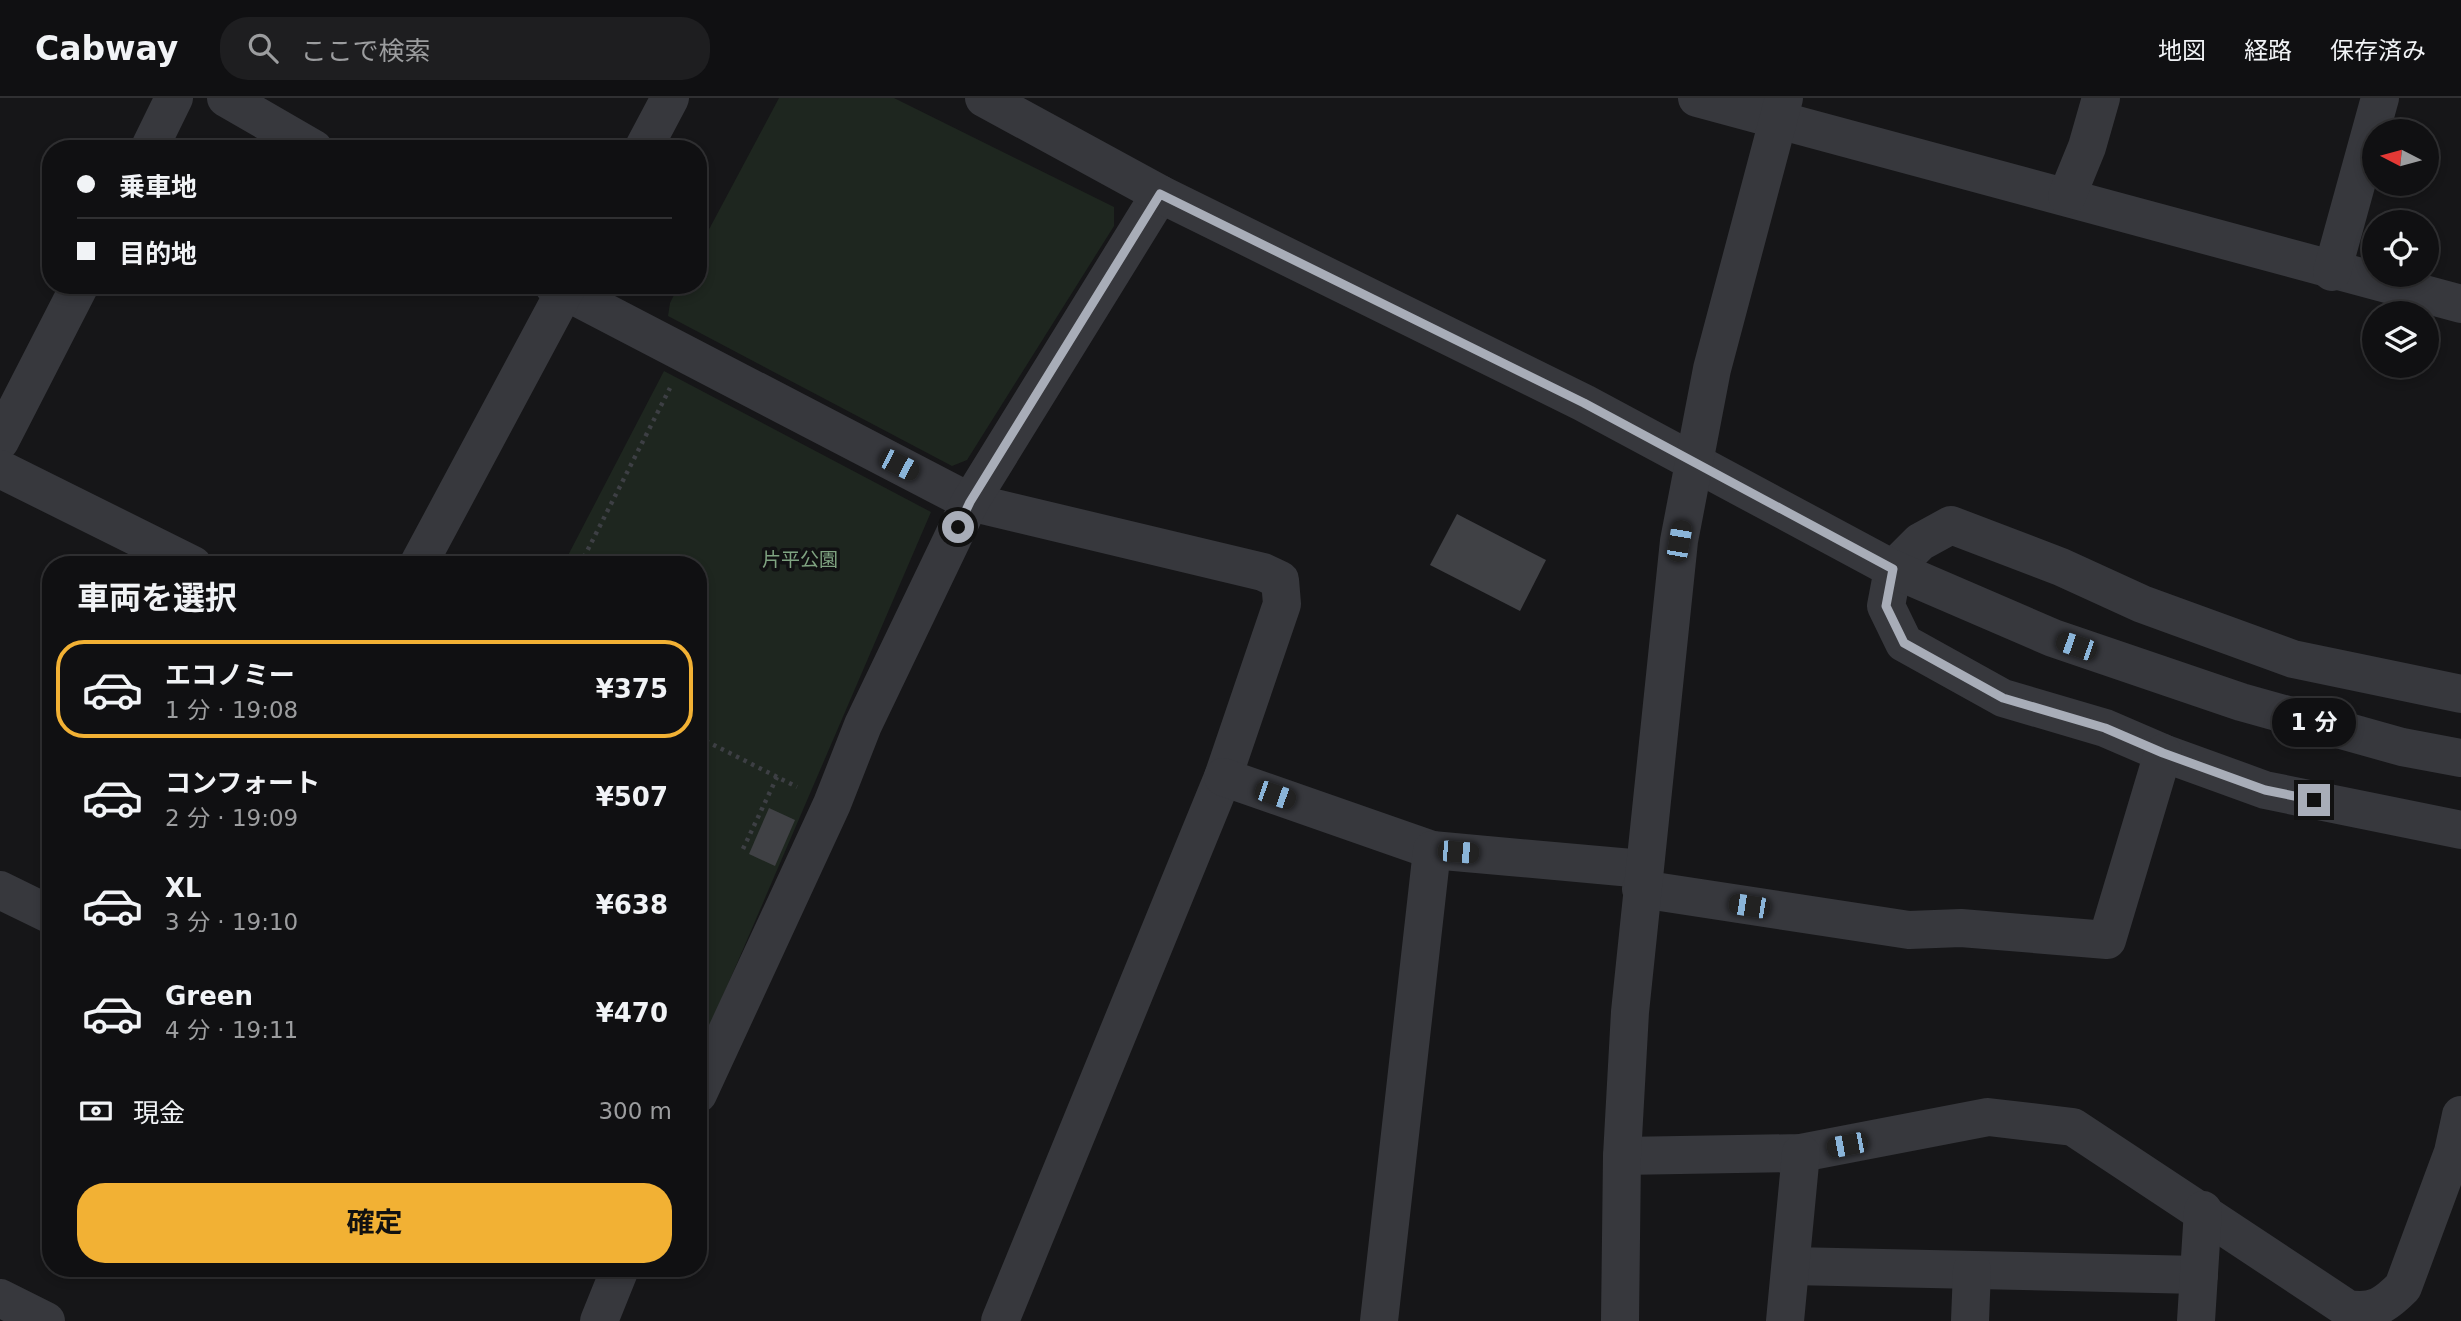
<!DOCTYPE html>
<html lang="ja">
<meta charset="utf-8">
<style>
body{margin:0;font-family:"DejaVu Sans","Noto Sans JP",sans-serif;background:#1e1e20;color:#f1f3f6;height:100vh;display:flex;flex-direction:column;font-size:26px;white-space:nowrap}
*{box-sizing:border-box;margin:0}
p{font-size:23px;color:#9c9d9f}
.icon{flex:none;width:38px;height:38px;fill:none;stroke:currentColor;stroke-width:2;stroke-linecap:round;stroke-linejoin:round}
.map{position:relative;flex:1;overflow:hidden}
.drawer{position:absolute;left:42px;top:458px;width:665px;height:721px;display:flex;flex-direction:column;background:#101012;border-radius:28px;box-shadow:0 4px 10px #0003,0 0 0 2px #303032}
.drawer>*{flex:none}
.hud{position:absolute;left:42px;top:42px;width:665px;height:154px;border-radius:28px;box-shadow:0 4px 10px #0003,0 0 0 2px #303032;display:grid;align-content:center;height:154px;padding:0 35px;background:#101012}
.needle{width:46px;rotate:276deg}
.buttons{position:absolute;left:2362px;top:21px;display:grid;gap:14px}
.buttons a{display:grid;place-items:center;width:77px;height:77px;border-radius:50%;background:#101012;box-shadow:0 4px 10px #0003,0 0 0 2px #303032;font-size:35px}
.end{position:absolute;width:32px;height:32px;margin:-16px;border:9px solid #a8adb8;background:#111;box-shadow:0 0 0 4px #111}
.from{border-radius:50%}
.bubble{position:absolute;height:49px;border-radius:24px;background:#101012;box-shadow:0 4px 10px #0003,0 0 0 2px #303032;font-size:23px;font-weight:700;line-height:49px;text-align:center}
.car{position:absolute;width:21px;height:42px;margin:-21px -10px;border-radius:9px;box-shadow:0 0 5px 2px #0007;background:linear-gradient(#222 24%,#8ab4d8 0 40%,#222 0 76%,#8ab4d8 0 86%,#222 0)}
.hud b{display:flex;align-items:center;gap:24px;height:66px;font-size:26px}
.hud b+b{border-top:2px solid #303032}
.hud i{width:18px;height:18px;background:#f1f3f6}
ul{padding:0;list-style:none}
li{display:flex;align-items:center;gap:21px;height:98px;margin:0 14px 10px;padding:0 21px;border:4px solid transparent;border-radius:28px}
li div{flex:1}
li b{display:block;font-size:26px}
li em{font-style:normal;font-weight:700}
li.selected{border-color:#f2b134}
li>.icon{width:63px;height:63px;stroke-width:1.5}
h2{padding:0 35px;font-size:32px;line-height:84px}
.pay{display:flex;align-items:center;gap:18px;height:77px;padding:0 35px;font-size:26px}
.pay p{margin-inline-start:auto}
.primary-button{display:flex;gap:14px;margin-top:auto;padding:14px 35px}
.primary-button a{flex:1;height:80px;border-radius:28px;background:#f2b134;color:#111;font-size:28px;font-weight:700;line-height:80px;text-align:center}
header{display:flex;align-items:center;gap:42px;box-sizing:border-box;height:98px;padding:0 35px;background:#101012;border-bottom:2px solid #303032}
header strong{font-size:33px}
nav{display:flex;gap:38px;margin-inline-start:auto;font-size:24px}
.search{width:490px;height:63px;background:#1e1e20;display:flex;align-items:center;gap:18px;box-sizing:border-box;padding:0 24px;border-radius:28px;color:#9c9d9f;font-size:26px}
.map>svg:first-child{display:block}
.green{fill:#1e261f}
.building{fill:#404145}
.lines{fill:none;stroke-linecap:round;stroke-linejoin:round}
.path{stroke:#3d3f44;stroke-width:4.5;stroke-dasharray:3.5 5;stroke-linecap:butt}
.minor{stroke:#37383d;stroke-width:38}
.tertiary{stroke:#37383d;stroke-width:38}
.route{stroke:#a8adb8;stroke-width:9}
.labels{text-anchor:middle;stroke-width:7;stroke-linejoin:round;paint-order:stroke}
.park-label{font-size:19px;fill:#7fa381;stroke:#111113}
</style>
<header>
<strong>Cabway</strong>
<div class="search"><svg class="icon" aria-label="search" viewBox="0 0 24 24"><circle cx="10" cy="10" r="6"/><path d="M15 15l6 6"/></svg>ここで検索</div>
<nav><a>地図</a><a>経路</a><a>保存済み</a></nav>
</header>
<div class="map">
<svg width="2461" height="1223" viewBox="0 0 2461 1223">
<rect width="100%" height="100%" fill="#161618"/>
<g class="green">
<path d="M779,0H894L1114,109V128L967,362L952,368L668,218L670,205L679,187H698V152Z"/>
<path d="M664,273L931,414L698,956V467H563Z"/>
</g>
<g class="building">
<path d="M1457,416L1546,462L1520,513L1430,467Z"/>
<path d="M769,710L795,722L775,768L749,756Z"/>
</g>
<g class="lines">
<g class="path">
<path d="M580,467L670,290"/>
<path d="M698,639L797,689"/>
<path d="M743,751L777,679"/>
</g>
<g class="minor">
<path d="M226,0L314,51"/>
<path d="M1697,0L2461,206"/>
<path d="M149,51L174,0"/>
<path d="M643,51L670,0"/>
<path d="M2067,98L2087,49L2101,0"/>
<path d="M2332,174L2380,0"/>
<path d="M553,187L970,404L1263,474L1280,482L1282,506L1223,679L1000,1223"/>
<path d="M0,343L80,187"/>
<path d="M0,371L193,467"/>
<path d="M418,467L568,187"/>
<path d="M2461,596L2293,561L2142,506L2061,469L1951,427L1920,444L1893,471L1886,508L1904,545L2003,600L2105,630L2163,655L2265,692L2461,732"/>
<path d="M1223,679L1432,752L1643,771"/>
<path d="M1641,791L1909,832L1961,830L2107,842L2163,655"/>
<path d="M0,792L51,817"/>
<path d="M698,996L832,706L863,627L970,404L1160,96"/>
<path d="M1622,1058L1801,1055L1988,1019L2073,1029L2348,1211C2374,1215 2385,1207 2403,1189L2453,1054L2461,1017"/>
<path d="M1791,1168L2199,1177"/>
<path d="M0,1200L46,1223"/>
<path d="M599,1223L620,1171"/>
<path d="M1379,1223L1432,752"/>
<path d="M1785,1223L1801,1055"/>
<path d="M1970,1223L1972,1172"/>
<path d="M2196,1223L2203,1112"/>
</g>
<g class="tertiary">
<path d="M984,0L1160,96L1584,305L1893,471L2053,540L2241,604L2402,649L2461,660"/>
<path d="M1620,1223L1622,1058L1630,914L1679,443L1712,271L1784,0"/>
</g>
</g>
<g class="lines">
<path class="route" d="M958,429L970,404L1160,96L1584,305L1893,471L1886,508L1904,545L2003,600L2105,630L2163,655L2265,692L2314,702"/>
</g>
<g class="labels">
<g class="park-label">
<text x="800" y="468">片平公園</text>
</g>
</g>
</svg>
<div class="buttons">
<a><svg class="needle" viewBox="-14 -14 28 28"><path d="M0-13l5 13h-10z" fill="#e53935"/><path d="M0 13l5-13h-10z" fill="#9c9d9f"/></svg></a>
<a><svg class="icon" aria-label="locate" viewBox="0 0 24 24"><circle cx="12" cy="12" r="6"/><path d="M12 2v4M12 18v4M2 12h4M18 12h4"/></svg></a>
<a><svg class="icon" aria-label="layers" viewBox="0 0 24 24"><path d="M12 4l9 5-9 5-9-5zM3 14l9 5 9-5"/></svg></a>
</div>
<i class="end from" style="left:958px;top:429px"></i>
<i class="end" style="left:2314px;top:702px"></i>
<div class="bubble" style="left:2272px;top:600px;width:84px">1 分</div>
<i class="car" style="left:899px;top:367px;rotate:117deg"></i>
<i class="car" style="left:1679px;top:443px;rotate:10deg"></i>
<i class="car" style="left:2076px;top:548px;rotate:289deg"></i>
<i class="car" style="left:1275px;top:697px;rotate:109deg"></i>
<i class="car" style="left:1458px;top:754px;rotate:95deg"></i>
<i class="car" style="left:1749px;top:808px;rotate:279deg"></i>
<i class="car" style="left:1847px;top:1047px;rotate:259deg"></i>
<div class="hud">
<b><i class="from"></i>乗車地</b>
<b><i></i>目的地</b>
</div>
<section class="drawer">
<h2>車両を選択</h2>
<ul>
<li class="selected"><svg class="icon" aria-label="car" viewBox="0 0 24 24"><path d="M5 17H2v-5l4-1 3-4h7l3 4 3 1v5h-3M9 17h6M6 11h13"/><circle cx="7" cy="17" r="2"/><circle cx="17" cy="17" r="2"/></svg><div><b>エコノミー</b><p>1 分 · 19:08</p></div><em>¥375</em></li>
<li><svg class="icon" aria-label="car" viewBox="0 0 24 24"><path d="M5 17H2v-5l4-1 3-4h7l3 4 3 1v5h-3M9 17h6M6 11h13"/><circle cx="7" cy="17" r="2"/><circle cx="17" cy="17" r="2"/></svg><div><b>コンフォート</b><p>2 分 · 19:09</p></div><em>¥507</em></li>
<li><svg class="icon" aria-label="car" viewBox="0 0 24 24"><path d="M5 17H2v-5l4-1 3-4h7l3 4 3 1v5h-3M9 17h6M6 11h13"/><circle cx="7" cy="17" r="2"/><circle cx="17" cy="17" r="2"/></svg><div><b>XL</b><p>3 分 · 19:10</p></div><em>¥638</em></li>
<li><svg class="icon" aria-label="car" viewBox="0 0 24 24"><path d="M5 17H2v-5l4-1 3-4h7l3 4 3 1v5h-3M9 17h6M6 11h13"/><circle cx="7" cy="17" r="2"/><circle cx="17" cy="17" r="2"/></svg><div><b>Green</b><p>4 分 · 19:11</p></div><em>¥470</em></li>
</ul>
<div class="pay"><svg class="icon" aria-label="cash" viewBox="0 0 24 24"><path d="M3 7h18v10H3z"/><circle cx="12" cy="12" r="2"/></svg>現金<p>300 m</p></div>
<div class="primary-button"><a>確定</a></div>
</section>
</div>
